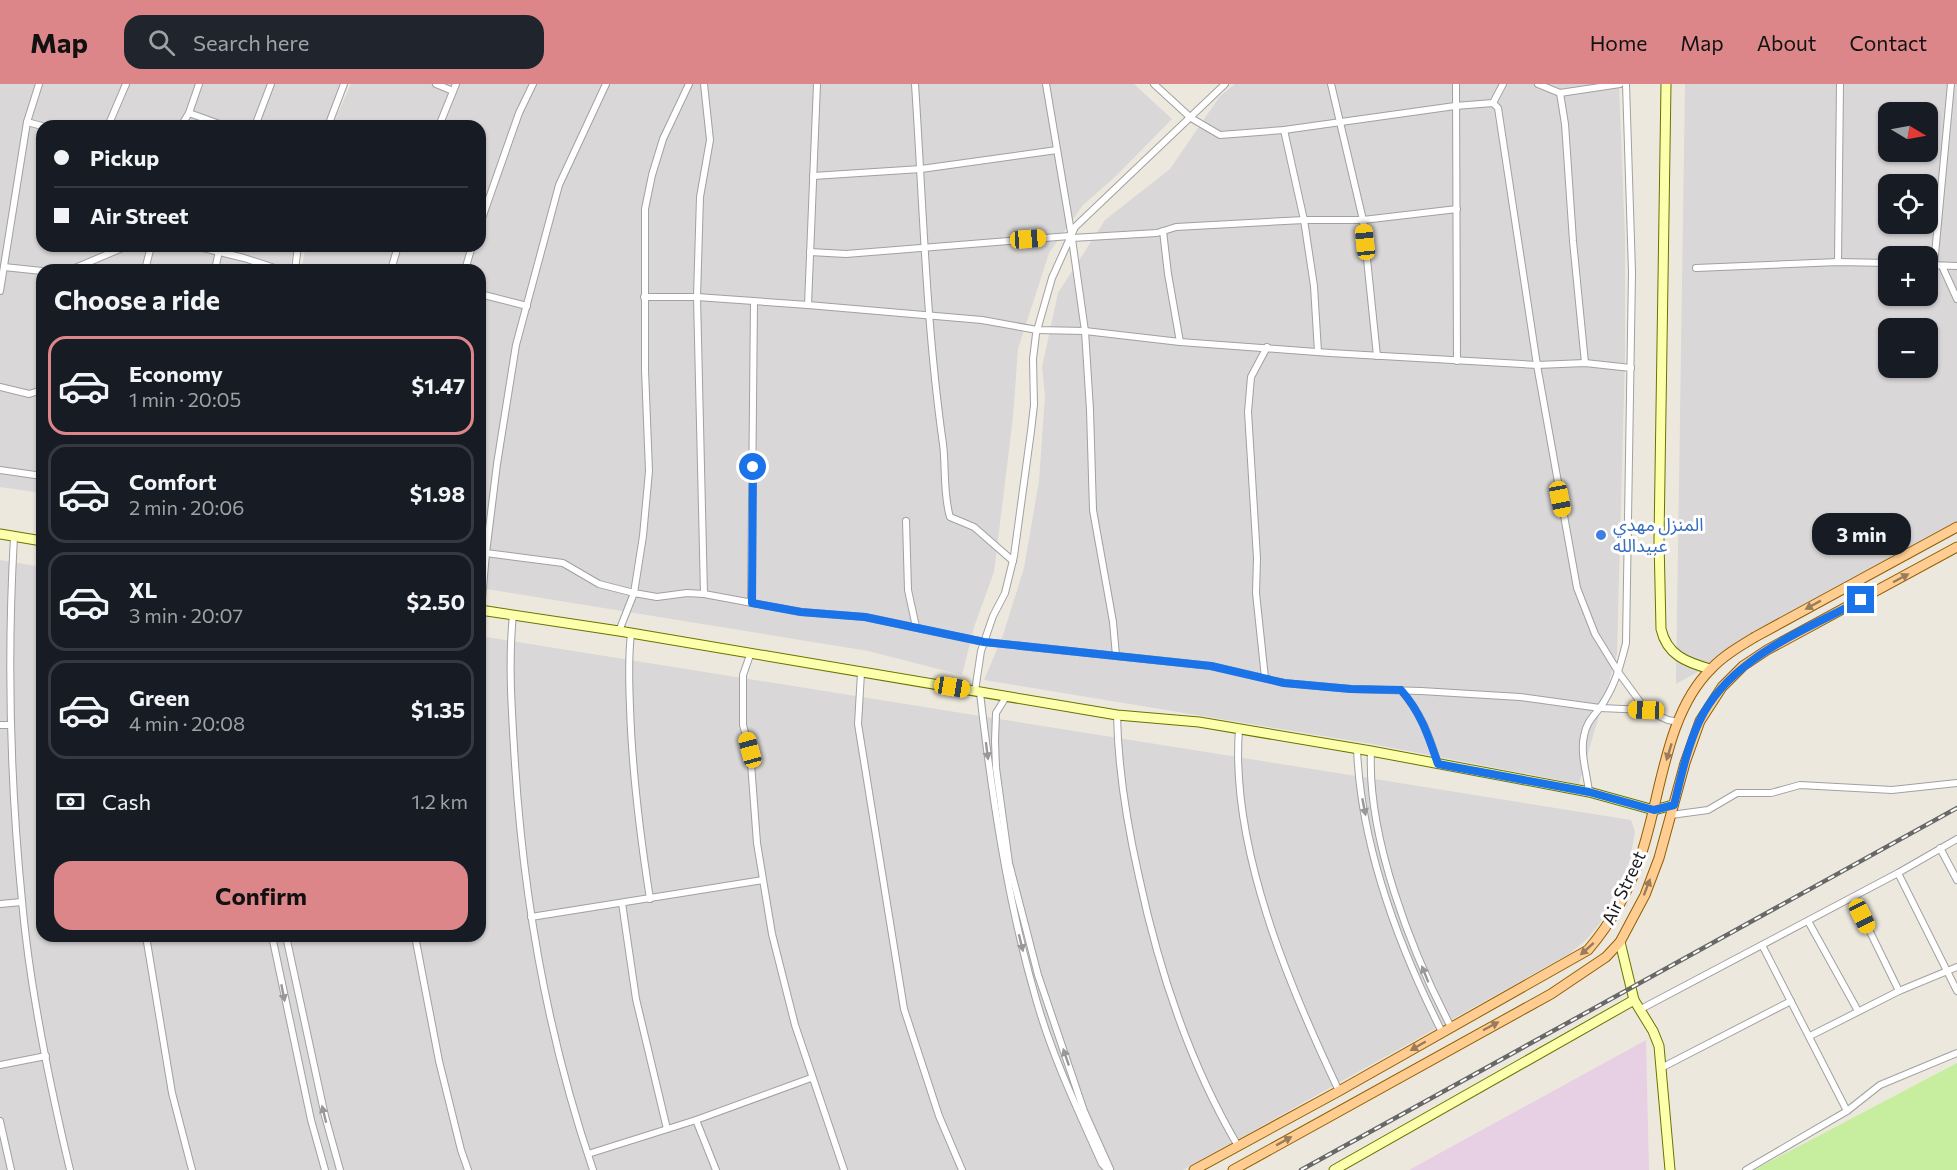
<!DOCTYPE html>
<meta charset="utf-8">
<style>
body{margin:0;font-family:Commissioner,"Noto Sans Arabic",sans-serif;background:#20242c;color:#f1f3f6;height:100vh;display:flex;flex-direction:column;font-size:22px;white-space:nowrap}
*{box-sizing:border-box;margin:0}
p{font-size:20px;color:#9ea1a6}
.icon{flex:none;width:33px;height:33px;fill:none;stroke:currentColor;stroke-width:2;stroke-linecap:round;stroke-linejoin:round}
.map{position:relative;flex:1;overflow:hidden}
.panel{position:absolute;left:36px;top:180px;width:450px;height:678px;display:flex;flex-direction:column;background:#171b24;border-radius:18px;box-shadow:0 2px 4px #0004}
.panel>*{flex:none}
.banner{position:absolute;left:36px;top:36px;width:450px;height:132px;border-radius:18px;box-shadow:0 2px 4px #0004;display:grid;align-content:center;height:132px;padding:0 18px;background:#171b24}
.needle{width:39px;rotate:100deg}
.fabs{position:absolute;left:1878px;top:18px;display:grid;gap:12px}
.fabs a{display:grid;place-items:center;width:60px;height:60px;border-radius:12px;background:#171b24;box-shadow:0 2px 4px #0004;font-size:30px}
.end{position:absolute;width:27px;height:27px;margin:-14px;border:8px solid #1a73e8;background:#fff;box-shadow:0 0 0 3px #fff}
.from{border-radius:50%}
.bubble{position:absolute;height:42px;border-radius:18px;background:#171b24;box-shadow:0 2px 4px #0004;font-size:20px;font-weight:700;line-height:42px;text-align:center}
.car{position:absolute;width:18px;height:36px;margin:-18px -9px;border-radius:8px;box-shadow:0 0 4px 2px #0007;background:linear-gradient(#f5c518 24%,#345 0 40%,#f5c518 0 76%,#345 0 86%,#f5c518 0)}
.banner b{display:flex;align-items:center;gap:21px;height:57px;font-size:22px}
.banner b+b{border-top:2px solid #363941}
.banner i{width:15px;height:15px;background:#f1f3f6}
ul{padding:0;list-style:none}
li{display:flex;align-items:center;gap:18px;height:99px;margin:0 12px 9px;padding:0 6px;border:3px solid #363941;border-radius:18px}
li div{flex:1}
li b{display:block;font-size:22px}
li em{font-style:normal;font-weight:700}
li.selected{border-color:#dd8689}
li>.icon{width:54px;height:54px;stroke-width:1.5}
h2{padding:0 18px;font-size:27px;line-height:72px}
.pay{display:flex;align-items:center;gap:15px;height:66px;padding:0 18px;font-size:22px}
.pay p{margin-inline-start:auto}
.button{display:flex;gap:12px;margin-top:auto;padding:12px 18px}
.button a{flex:1;height:69px;border-radius:18px;background:#dd8689;color:#111;font-size:24px;font-weight:700;line-height:69px;text-align:center}
header{display:flex;align-items:center;gap:36px;box-sizing:border-box;height:84px;padding:0 30px;background:#dd8689;color:#111}
header strong{font-size:28px}
nav{display:flex;gap:33px;margin-inline-start:auto;font-size:21px}
.search{width:420px;height:54px;background:#20242c;display:flex;align-items:center;gap:15px;box-sizing:border-box;padding:0 21px;border-radius:18px;color:#9ea1a6;font-size:22px}
.map>svg:first-child{display:block}
.residential{fill:#d9d7d7;fill-rule:evenodd}
.industrial{fill:#e7d0e3}
.grass{fill:#c7ee9e}
.lines{fill:none;stroke-linecap:round;stroke-linejoin:round}
.street-casing{stroke:#a1a1a1;stroke-width:8}
.secondary-casing{stroke:#697300;stroke-width:11}
.primary-casing{stroke:#915e00;stroke-width:11}
.street{stroke:#fff;stroke-width:6}
.secondary{stroke:#fcffab;stroke-width:9}
.primary{stroke:#ffcd92;stroke-width:9}
.rail-casing{stroke:#686868;stroke-width:4.5}
.rail{stroke:#fff;stroke-width:2;stroke-dasharray:7;stroke-linecap:butt}
.oneway{fill:#987c5c}
.oneway2{fill:#989898}
.route{stroke:#1a73e8;stroke-width:8}
.shop-dot{fill:#3f7fe0;stroke:#fff;stroke-width:2}
.labels{text-anchor:middle;stroke-width:6;stroke-linejoin:round;paint-order:stroke}
.shop-label{font-size:18px;fill:#366cbe;stroke:#fff;text-anchor:start}
.street-label{font-size:18px;fill:#1a1a1a;stroke:#fff}
</style>
<header>
<strong>Map</strong>
<div class="search"><svg class="icon" aria-label="search" viewBox="0 0 24 24"><circle cx="10" cy="10" r="6"/><path d="M15 15l6 6"/></svg>Search here</div>
<nav><a>Home</a><a>Map</a><a>About</a><a>Contact</a></nav>
</header>
<div class="map">
<svg width="1957" height="1086" viewBox="0 0 1957 1086">
<rect width="100%" height="100%" fill="#ede8de"/>
<g class="residential">
<path d="M0,0H342L326,42H42V162H295L289,186H42V409L0,403Z"/>
<path d="M351,0H1134L1172,35L1116,92L1083,121L1049,169L1018,265L1013,333L994,488L974,543L962,591L868,567L480,504V186H301L306,162H480V42H332Z"/>
<path d="M1235,0H1619L1625,155V272L1617,570L1579,700L1372,660L984,596L1003,551L1024,484L1039,397L1045,312L1042,283L1058,209L1105,136L1170,85L1220,12Z"/>
<path d="M1685,0H1957V444L1676,600ZM1888,28H1928V68H1888ZM1888,100H1928V140H1888ZM1888,172H1928V212H1888ZM1888,244H1928V284H1888Z"/>
<path d="M0,476L42,483V852H480V552L1631,736L1635,748L1630,776L1600,839L1586,856L1569,870L1183,1086H0Z"/>
</g>
<path class="industrial" d="M1646,956L1649,1086H1409Z"/>
<path class="grass" d="M1957,979V1086H1754Z"/>
<g class="lines">
<g class="street-casing">
<g id="street">
<path d="M436,0L453,7"/>
<path d="M915,0C923,120 926,241 943,360C946,384 943,410 950,433L974,443L1013,477"/>
<path d="M1046,0L1071,148L1085,247L1090,326L1093,426L1113,538L1116,572"/>
<path d="M1154,0L1191,34L1220,51L1284,46L1455,22L1493,19L1498,24L1537,281L1585,279L1631,284"/>
<path d="M1331,0L1363,136L1377,272"/>
<path d="M1456,0L1457,277"/>
<path d="M1538,0L1560,9L1620,0"/>
<path d="M1560,9L1565,40L1573,157L1585,279"/>
<path d="M1493,19L1503,0"/>
<path d="M189,29L225,42"/>
<path d="M27,38L42,42"/>
<path d="M108,42L126,0"/>
<path d="M181,42L189,29L199,0"/>
<path d="M255,42L271,0"/>
<path d="M328,42L344,0"/>
<path d="M439,42L456,0"/>
<path d="M1284,46L1304,136L1314,202L1318,268"/>
<path d="M813,92L921,85L1057,66"/>
<path d="M480,140L519,29L533,0"/>
<path d="M1163,147L1168,190L1180,258"/>
<path d="M1072,154L1157,149L1176,143L1304,136H1363L1457,125"/>
<path d="M195,162L244,174L281,186"/>
<path d="M810,168L846,170L1070,152"/>
<path d="M1838,178L1840,0"/>
<path d="M1928,181L1957,182"/>
<path d="M1934,181L1951,0"/>
<path d="M1942,182L1957,215"/>
<path d="M4,183L42,187"/>
<path d="M1696,184L1838,178L1888,179"/>
<path d="M49,186L75,184L127,162"/>
<path d="M145,186L151,162"/>
<path d="M215,186L220,162"/>
<path d="M295,186L298,162"/>
<path d="M391,186L398,162"/>
<path d="M465,186L472,162"/>
<path d="M0,207L27,38L39,0"/>
<path d="M480,210L527,222"/>
<path d="M644,213H697L808,221L982,236L1037,246L1085,247L1180,258L1330,269L1537,281L1577,504L1595,550L1619,589L1646,626L1668,636L1679,638"/>
<path d="M808,221L817,0"/>
<path d="M0,303L29,310L42,306"/>
<path d="M0,386L42,392"/>
<path d="M906,437L908,506L916,543"/>
<path d="M14,453C7,574 10,696 22,817C30,907 49,998 70,1086"/>
<path d="M486,469L563,479L599,500L634,509L657,513L687,509L704,510L801,528L865,533L984,558L1211,582L1284,599L1351,605L1421,607L1520,613L1600,624L1646,626"/>
<path d="M704,510L697,213L700,113L710,56L704,0"/>
<path d="M751,519L754,218"/>
<path d="M481,527L486,469L497,380L516,261L559,101L606,0"/>
<path d="M513,530C508,581 512,630 515,680C524,820 548,954 593,1086"/>
<path d="M619,547L634,509L643,452L649,387L645,286V125L652,91L663,55L689,0"/>
<path d="M631,550C628,574 629,599 630,623C632,688 640,751 650,815"/>
<path d="M750,571L743,591V641L750,666L757,759L772,850L795,941L844,1086"/>
<path d="M861,589L858,640L904,925L939,1032L962,1086"/>
<path d="M1265,594L1256,509L1257,474L1248,328L1251,293L1267,263"/>
<path d="M1401,606C1421,629 1429,651 1438,680"/>
<path d="M975,607L981,567L993,532L1005,509L1014,472L1031,347L1034,321L1033,275L1036,250L1052,194L1075,143L1225,0"/>
<path d="M980,609C992,712 1007,815 1036,915C1052,972 1078,1026 1102,1080L1108,1086"/>
<path d="M1006,613L996,629L995,657L996,684L1009,779L1038,891L1084,1027L1110,1085"/>
<path d="M1117,631C1118,686 1127,740 1139,793C1159,887 1189,979 1238,1062"/>
<path d="M0,641H11"/>
<path d="M1239,645C1230,763 1289,902 1339,1007"/>
<path d="M1357,665C1361,763 1398,861 1442,948"/>
<path d="M1371,667C1367,753 1411,867 1451,943"/>
<path d="M1589,708C1587,690 1580,669 1584,652C1586,636 1598,629 1605,616C1616,598 1621,579 1626,559L1632,188L1626,0"/>
<path d="M1671,731L1708,726L1737,709H1771L1800,701L1892,706L1957,699"/>
<path d="M1940,764L1957,796"/>
<path d="M1898,789L1957,907"/>
<path d="M1853,813L1899,907"/>
<path d="M622,819L636,915L667,1045"/>
<path d="M0,820L22,818"/>
<path d="M531,833L763,796"/>
<path d="M1808,837L1858,927"/>
<path d="M146,852L172,1009L192,1086"/>
<path d="M272,852L311,1036L325,1086"/>
<path d="M286,852L325,1032L340,1086"/>
<path d="M415,852L439,977L461,1066L468,1086"/>
<path d="M1762,861L1847,1027"/>
<path d="M1639,926L1898,789L1957,755"/>
<path d="M1810,952L1899,907L1957,883"/>
<path d="M0,981L46,972"/>
<path d="M1661,984L1791,917"/>
<path d="M696,1036L716,1086"/>
<path d="M0,1037L11,1086"/>
<path d="M588,1070L696,1036L811,994"/>
<path d="M1746,1086L1847,1027L1880,1001L1957,969"/>
</g>
</g>
<g class="secondary-casing">
<g id="secondary">
<path d="M1666,0L1659,456L1661,545C1667,571 1686,578 1710,585"/>
<path d="M0,450L42,457"/>
<path d="M480,526L619,547L1117,631L1199,638L1371,667L1589,708L1654,726L1673,721"/>
<path d="M1620,858L1634,916L1653,947L1659,962L1670,1086"/>
<path d="M1334,1086L1634,916"/>
</g>
</g>
<g class="primary-casing">
<g id="primary">
<path d="M1194,1086L1339,1007L1588,866C1612,838 1629,807 1641,771C1661,713 1665,630 1711,585C1723,572 1740,562 1755,553L1957,443"/>
<path d="M1233,1086L1551,910L1606,873L1620,858L1645,811L1659,774L1685,679L1700,637L1722,603L1743,582L1767,566L1957,463"/>
</g>
</g>
<use href="#street" class="street"/>
<use href="#secondary" class="secondary"/>
<use href="#primary" class="primary"/>
<g class="rail-casing">
<path id="rail" d="M1301,1086L1957,724"/>
</g>
<use href="#rail" class="rail"/>
</g>
<defs><path id="oneway-solid" d="M-6-.8H1V-3.2L6.5 0L1 3.2V.8H-6Z" transform="scale(1.5)"/></defs>
<g class="oneway">
<use href="#oneway-solid" transform="translate(1901 494) rotate(-28)"/>
<use href="#oneway-solid" transform="translate(1813 521) rotate(151)"/>
<use href="#oneway-solid" transform="translate(1669 668) rotate(107)"/>
<use href="#oneway-solid" transform="translate(1647 803) rotate(-69)"/>
<use href="#oneway-solid" transform="translate(1587 865) rotate(138)"/>
<use href="#oneway-solid" transform="translate(1491 942) rotate(-28)"/>
<use href="#oneway-solid" transform="translate(1418 962) rotate(150)"/>
<use href="#oneway-solid" transform="translate(1284 1057) rotate(-29)"/>
</g>
<g class="oneway2">
<use href="#oneway-solid" transform="translate(987 667) rotate(83)"/>
<use href="#oneway-solid" transform="translate(1364 723) rotate(79)"/>
<use href="#oneway-solid" transform="translate(1021 859) rotate(76)"/>
<use href="#oneway-solid" transform="translate(1425 890) rotate(-112)"/>
<use href="#oneway-solid" transform="translate(283 909) rotate(79)"/>
<use href="#oneway-solid" transform="translate(1066 973) rotate(-109)"/>
<use href="#oneway-solid" transform="translate(324 1030) rotate(-104)"/>
</g>
<g class="lines">
<path class="route" d="M753,383L752,519L801,528L865,533L984,558L1211,582L1284,599L1351,605L1401,606C1421,629 1428,651 1438,680L1589,708L1654,726L1674,721C1681,693 1687,664 1699,638C1729,574 1802,548 1861,516"/>
</g>
<circle class="shop-dot" cx="1601" cy="451" r="6"/>
<g class="labels">
<g class="shop-label">
<text x="1613" y="447">المنزل مهدي<tspan x="1613" dy="21">عبيدالله</tspan></text>
</g>
<g class="street-label">
<text transform="translate(1624 804) rotate(-65)" y="6">Air Street</text>
</g>
</g>
</svg>
<div class="fabs">
<a><svg class="needle" viewBox="-14 -14 28 28"><path d="M0-13l5 13h-10z" fill="#e53935"/><path d="M0 13l5-13h-10z" fill="#9ea1a6"/></svg></a>
<a><svg class="icon" aria-label="locate" viewBox="0 0 24 24"><circle cx="12" cy="12" r="6"/><path d="M12 2v4M12 18v4M2 12h4M18 12h4"/></svg></a>
<a>+</a>
<a>−</a>
</div>
<i class="end from" style="left:753px;top:383px"></i>
<i class="end" style="left:1861px;top:516px"></i>
<div class="bubble" style="left:1812px;top:429px;width:99px">3 min</div>
<i class="car" style="left:1028px;top:155px;rotate:86deg"></i>
<i class="car" style="left:1365px;top:158px;rotate:354deg"></i>
<i class="car" style="left:1560px;top:415px;rotate:169deg"></i>
<i class="car" style="left:952px;top:603px;rotate:99deg"></i>
<i class="car" style="left:1646px;top:626px;rotate:272deg"></i>
<i class="car" style="left:750px;top:666px;rotate:345deg"></i>
<i class="car" style="left:1862px;top:832px;rotate:154deg"></i>
<div class="banner">
<b><i class="from"></i>Pickup</b>
<b><i></i>Air Street</b>
</div>
<section class="panel">
<h2>Choose a ride</h2>
<ul>
<li class="selected"><svg class="icon" aria-label="car" viewBox="0 0 24 24"><path d="M5 17H2v-5l4-1 3-4h7l3 4 3 1v5h-3M9 17h6M6 11h13"/><circle cx="7" cy="17" r="2"/><circle cx="17" cy="17" r="2"/></svg><div><b>Economy</b><p>1 min · 20:05</p></div><em>$1.47</em></li>
<li><svg class="icon" aria-label="car" viewBox="0 0 24 24"><path d="M5 17H2v-5l4-1 3-4h7l3 4 3 1v5h-3M9 17h6M6 11h13"/><circle cx="7" cy="17" r="2"/><circle cx="17" cy="17" r="2"/></svg><div><b>Comfort</b><p>2 min · 20:06</p></div><em>$1.98</em></li>
<li><svg class="icon" aria-label="car" viewBox="0 0 24 24"><path d="M5 17H2v-5l4-1 3-4h7l3 4 3 1v5h-3M9 17h6M6 11h13"/><circle cx="7" cy="17" r="2"/><circle cx="17" cy="17" r="2"/></svg><div><b>XL</b><p>3 min · 20:07</p></div><em>$2.50</em></li>
<li><svg class="icon" aria-label="car" viewBox="0 0 24 24"><path d="M5 17H2v-5l4-1 3-4h7l3 4 3 1v5h-3M9 17h6M6 11h13"/><circle cx="7" cy="17" r="2"/><circle cx="17" cy="17" r="2"/></svg><div><b>Green</b><p>4 min · 20:08</p></div><em>$1.35</em></li>
</ul>
<div class="pay"><svg class="icon" aria-label="cash" viewBox="0 0 24 24"><path d="M3 7h18v10H3z"/><circle cx="12" cy="12" r="2"/></svg>Cash<p>1.2 km</p></div>
<div class="button"><a>Confirm</a></div>
</section>
</div>
